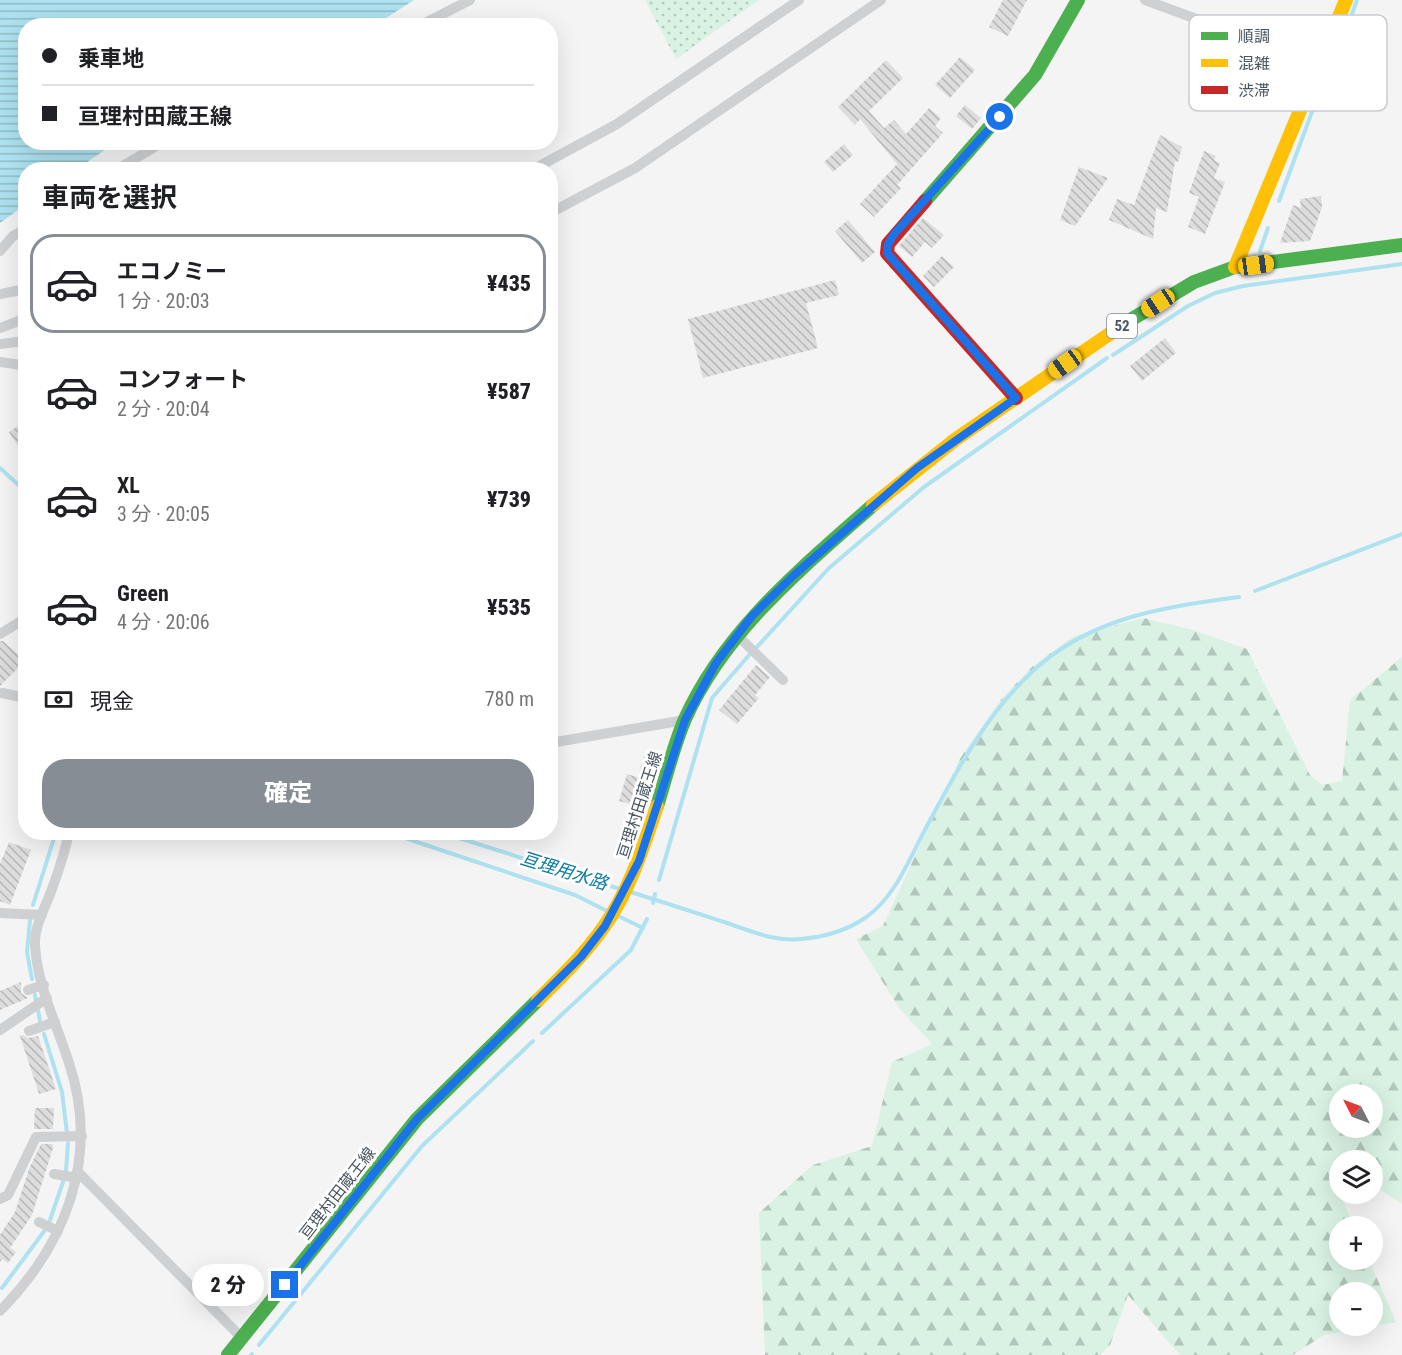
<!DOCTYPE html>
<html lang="ja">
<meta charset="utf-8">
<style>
body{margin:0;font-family:"Roboto Condensed","Noto Sans JP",sans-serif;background:#f6f6f6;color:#202124;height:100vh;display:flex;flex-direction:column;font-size:22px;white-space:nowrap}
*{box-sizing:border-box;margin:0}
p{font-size:20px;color:#757577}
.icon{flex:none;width:33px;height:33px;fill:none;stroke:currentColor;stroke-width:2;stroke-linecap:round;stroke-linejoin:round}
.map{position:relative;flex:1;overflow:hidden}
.sheet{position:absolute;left:18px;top:162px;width:540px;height:678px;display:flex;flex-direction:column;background:#fff;border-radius:24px;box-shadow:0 6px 24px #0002}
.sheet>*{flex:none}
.guide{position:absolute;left:18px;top:18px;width:540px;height:132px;border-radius:24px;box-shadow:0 6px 24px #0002;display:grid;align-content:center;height:132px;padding:0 24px;background:#fff}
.needle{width:39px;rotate:312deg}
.controls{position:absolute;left:1329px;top:1084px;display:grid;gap:12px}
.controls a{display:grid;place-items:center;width:54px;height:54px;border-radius:50%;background:#fff;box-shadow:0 6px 24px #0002;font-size:30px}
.end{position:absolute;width:27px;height:27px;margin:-14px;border:8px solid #1a73e8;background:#fff;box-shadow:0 0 0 3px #fff}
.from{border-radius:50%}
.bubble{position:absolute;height:42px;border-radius:21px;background:#fff;box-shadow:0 6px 24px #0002;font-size:20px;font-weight:800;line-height:42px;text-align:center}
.car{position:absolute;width:18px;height:36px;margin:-18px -9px;border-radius:8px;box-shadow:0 0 4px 2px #0007;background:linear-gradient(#f5c518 24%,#345 0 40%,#f5c518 0 76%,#345 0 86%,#f5c518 0)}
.guide b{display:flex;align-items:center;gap:21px;height:57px;font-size:22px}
.guide b+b{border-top:2px solid #e0e0e0}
.guide i{width:15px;height:15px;background:#202124}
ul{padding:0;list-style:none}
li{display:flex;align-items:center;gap:18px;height:99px;margin:0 12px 9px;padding:0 12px;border:3px solid transparent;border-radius:24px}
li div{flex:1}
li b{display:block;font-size:22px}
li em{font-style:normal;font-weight:800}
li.active{border-color:#868d94}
li>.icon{width:54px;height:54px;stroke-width:1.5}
h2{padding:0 24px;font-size:27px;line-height:72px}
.pay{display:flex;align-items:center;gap:15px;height:66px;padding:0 24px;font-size:22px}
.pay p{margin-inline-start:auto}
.cta{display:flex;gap:12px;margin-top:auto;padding:12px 24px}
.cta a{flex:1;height:69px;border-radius:24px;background:#868d94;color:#fff;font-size:24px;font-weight:800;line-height:69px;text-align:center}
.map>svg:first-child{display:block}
.grass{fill:url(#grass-dots)}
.forest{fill:url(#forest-firs);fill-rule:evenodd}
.water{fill:url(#water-rules)}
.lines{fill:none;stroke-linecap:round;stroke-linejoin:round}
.stream{stroke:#aee2f0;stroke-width:4}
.building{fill:url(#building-back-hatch)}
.street{stroke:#ced0d2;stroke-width:10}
.fast{stroke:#4caf50;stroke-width:14}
.slow{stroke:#ffc107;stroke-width:14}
.jam{stroke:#c62828;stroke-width:14}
.route{stroke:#1a73e8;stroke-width:8}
.labels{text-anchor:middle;stroke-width:6;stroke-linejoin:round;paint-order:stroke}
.shield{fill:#fff;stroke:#808990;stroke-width:1.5}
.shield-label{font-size:15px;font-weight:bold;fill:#4a5661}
.street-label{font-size:16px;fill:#4a5661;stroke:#fff}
.water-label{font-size:18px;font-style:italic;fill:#0c7c9b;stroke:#fff}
.key{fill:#fff;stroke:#c9ccd0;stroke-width:1.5}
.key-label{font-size:16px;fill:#4a5661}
</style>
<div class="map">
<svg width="1402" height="1355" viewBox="0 0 1402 1355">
<defs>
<pattern id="grass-dots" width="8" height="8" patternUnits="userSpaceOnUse" patternTransform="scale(1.5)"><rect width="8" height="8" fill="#d9f2e3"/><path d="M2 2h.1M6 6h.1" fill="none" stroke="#b2c7bb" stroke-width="1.8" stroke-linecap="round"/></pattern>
<pattern id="forest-firs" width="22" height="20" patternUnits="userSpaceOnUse" patternTransform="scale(1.5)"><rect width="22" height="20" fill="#d9f2e3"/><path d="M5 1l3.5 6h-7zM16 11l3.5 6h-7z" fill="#b2c7bb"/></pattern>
<pattern id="water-rules" width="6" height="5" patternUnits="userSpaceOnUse" patternTransform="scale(1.5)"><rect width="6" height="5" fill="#aee2f0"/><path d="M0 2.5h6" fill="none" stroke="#90bac6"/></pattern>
<pattern id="building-back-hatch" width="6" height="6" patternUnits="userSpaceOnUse" patternTransform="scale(1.5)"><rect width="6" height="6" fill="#ddddde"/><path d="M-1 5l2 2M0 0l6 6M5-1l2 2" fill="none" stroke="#b5b6b7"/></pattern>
</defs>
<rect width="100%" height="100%" fill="#f4f4f4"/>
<path class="grass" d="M645,0H759L676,59Z"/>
<path class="forest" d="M1143,618L1193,630L1247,649L1310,775L1322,785L1342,781L1350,700L1402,657V1204L1373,1185L1372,1161H1340L1330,1171L1354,1227H1340V1260H1369L1396,1322L1324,1335L1293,1355H1180L1128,1295L1110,1345L1100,1355H765L759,1213L813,1165L872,1146L892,1062L932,1044L899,1008L856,939L883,926L960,758L1002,698L1033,666L1074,636ZM1340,1095H1372V1128H1340ZM1340,1293H1372V1326H1340Z"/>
<path class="water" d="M0,0H414L375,25L26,26V142L115,143L77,169L26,170L25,205L0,223Z"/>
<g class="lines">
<g class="stream">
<path d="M1352,14L1357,0"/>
<path d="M1323,82L1347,24"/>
<path d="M1279,201L1319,93"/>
<path d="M1260,251L1268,228"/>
<path d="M1113,355L1188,306L1215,293L1243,286L1402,264"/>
<path d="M0,468L26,492"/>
<path d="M1255,591L1402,534"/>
<path d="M757,647L829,568L924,487L1107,358"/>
<path d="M387,832L575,895L607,911"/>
<path d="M440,832L620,889"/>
<path d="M659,880L712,698L750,654"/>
<path d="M627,891C660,901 693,912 727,923C751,931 775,942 801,939C824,937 846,931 865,918C896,897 911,855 928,824C957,770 987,713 1033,671C1091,617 1164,607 1239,597"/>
<path d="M653,903L655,894"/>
<path d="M33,905L56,832"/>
<path d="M616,915L643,928"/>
<path d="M30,920L27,952L32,979"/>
<path d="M35,995L36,1001"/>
<path d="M38,1010L40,1021"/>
<path d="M542,1033L631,950L647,919"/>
<path d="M44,1034L62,1092L67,1133"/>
<path d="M66,1171L68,1143"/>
<path d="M49,1223L64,1179"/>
<path d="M2,1288L45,1230"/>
<path d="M259,1345L422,1146L533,1041"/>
<path d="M251,1355L252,1354"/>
</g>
</g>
<g class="building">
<path d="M1003,0H1027L1008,36L989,27Z"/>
<path d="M960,57L975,70L950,98L935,85Z"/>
<path d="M886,60L903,78L869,111L884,128L894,120L906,134L929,108L941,118L935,126L943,133L897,185L901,188L874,217L860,204L897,164L860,119L855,125L838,107Z"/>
<path d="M965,105L981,118L972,129L956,116Z"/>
<path d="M1160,135L1182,147L1178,162L1175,161L1167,212L1156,208L1153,239L1109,220L1117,199L1134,205Z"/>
<path d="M844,144L853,155L833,172L824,162Z"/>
<path d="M1204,151L1216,156L1214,160L1220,163L1214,178L1225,182L1205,234L1188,227L1199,197L1189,193Z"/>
<path d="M1079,167L1108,178L1075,226L1060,220Z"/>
<path d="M1321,196L1322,207L1310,241L1280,243L1293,205L1301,208L1300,199Z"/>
<path d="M923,218L944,235L932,248L925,242L912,257L899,246Z"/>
<path d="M848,220L875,252L862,263L835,231Z"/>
<path d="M942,256L954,267L934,287L923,276Z"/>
<path d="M835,280L839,295L806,303L818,348L703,378L688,319Z"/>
<path d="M1165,338L1176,353L1142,381L1130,366Z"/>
<path d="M26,421V440L18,446L9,432Z"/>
<path d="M0,641H3L25,661L0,686Z"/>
<path d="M756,665L770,677L755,695L759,698L737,724L719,710Z"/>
<path d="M644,756L658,760L653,777L639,773Z"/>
<path d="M627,774L643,779L638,795L647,798L643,808L619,801Z"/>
<path d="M9,842L31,850L10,905L0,901V864Z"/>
<path d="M21,982V993L28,998L0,1010V991Z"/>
<path d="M23,1035L28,1038L38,1036L56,1089L39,1094L20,1036Z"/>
<path d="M35,1108H54L53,1129H34Z"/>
<path d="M41,1144H53V1148L32,1215L10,1248L16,1252L8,1263L2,1259L0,1262V1235L15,1212L29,1169Z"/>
</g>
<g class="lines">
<g class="street">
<path d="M1145,0L1319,64"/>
<path d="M419,26L470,0"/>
<path d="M116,170L163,142"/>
<path d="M532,170L617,124L799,0"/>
<path d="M550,213L635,168L881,0"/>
<path d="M0,251L13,236L26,229"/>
<path d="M0,294L26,289"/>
<path d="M0,328L26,318"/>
<path d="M0,344L26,341"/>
<path d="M0,362L21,365L26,371"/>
<path d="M0,634L26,618"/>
<path d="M737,635L783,680"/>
<path d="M2,693L26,698"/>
<path d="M550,743L685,720"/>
<path d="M0,913L42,915"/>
<path d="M28,990L44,985"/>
<path d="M0,1030L47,998"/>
<path d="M29,1031L55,1022"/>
<path d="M79,1173L242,1338"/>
<path d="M54,1174L78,1178"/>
<path d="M0,1199L8,1195L36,1137L82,1136"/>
<path d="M39,1222L58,1231"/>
<path d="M0,1311C67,1243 100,1156 69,1063C57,1025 37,985 35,945C34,926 46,906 52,889C59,870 65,852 69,832"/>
</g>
<g class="fast">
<path d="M925,201L1035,75L1078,0"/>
<path d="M1127,322L1194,282L1235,267L1402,245"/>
<path d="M657,806C666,778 673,747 685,719C725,630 801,569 873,505"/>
<path d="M228,1355L417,1119L538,1000"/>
</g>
<g class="slow">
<path d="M1235,267L1346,0"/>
<path d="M873,505L956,439L1127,322"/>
<path d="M538,1000C561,977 584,955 603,928C629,892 643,848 657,806"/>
</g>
<path class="jam" d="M925,201L888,244L887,253L1016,398"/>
</g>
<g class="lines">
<path class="route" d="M285,1285L417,1119L581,957L605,926L639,861L685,720L716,663L752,616L793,576L917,468L1016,398L887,253L888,244L895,233L1000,117"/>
</g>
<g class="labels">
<rect class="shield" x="1107" y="314" width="30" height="24" rx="4.5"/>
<g class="shield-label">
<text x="1122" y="331">52</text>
</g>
<g class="street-label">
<text transform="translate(639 805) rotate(-72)" y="6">亘理村田蔵王線</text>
<text transform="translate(337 1193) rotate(-52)" y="6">亘理村田蔵王線</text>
</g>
<g class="water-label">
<text transform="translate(564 871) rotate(17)" y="6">亘理用水路</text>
</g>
</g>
<rect x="1189" y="15" width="198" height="96" rx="9" class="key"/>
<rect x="1201" y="32" width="27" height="8" fill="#4caf50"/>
<rect x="1201" y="59" width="27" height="8" fill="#ffc107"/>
<rect x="1201" y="86" width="27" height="8" fill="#c62828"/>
<g class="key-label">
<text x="1238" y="42">順調</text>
<text x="1238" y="69">混雑</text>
<text x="1238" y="96">渋滞</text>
</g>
</svg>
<div class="controls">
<a><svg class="needle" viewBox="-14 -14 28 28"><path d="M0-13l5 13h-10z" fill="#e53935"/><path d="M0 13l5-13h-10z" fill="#757577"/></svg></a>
<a><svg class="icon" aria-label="layers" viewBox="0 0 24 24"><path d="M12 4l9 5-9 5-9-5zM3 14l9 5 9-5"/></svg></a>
<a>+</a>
<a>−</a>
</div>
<i class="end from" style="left:1000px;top:117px"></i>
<i class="end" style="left:285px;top:1285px"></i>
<div class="bubble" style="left:192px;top:1264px;width:72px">2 分</div>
<i class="car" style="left:1256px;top:265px;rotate:82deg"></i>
<i class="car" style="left:1158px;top:303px;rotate:237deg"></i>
<i class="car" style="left:1065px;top:364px;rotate:235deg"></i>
<div class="guide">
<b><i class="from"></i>乗車地</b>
<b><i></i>亘理村田蔵王線</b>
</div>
<section class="sheet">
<h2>車両を選択</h2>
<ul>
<li class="active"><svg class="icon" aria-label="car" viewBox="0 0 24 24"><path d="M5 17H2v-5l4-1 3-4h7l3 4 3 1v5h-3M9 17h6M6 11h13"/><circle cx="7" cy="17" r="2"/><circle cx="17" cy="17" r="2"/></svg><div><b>エコノミー</b><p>1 分 · 20:03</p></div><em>¥435</em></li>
<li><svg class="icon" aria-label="car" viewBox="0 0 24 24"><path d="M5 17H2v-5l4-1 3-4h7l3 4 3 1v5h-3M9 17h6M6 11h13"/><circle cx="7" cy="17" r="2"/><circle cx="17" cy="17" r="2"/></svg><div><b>コンフォート</b><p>2 分 · 20:04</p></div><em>¥587</em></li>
<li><svg class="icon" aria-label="car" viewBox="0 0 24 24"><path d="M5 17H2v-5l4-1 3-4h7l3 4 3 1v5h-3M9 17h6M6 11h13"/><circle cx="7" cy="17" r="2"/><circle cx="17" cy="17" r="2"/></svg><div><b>XL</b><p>3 分 · 20:05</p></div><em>¥739</em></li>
<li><svg class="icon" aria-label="car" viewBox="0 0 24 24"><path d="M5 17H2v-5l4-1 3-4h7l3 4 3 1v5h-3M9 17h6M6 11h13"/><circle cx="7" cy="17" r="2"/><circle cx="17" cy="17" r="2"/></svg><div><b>Green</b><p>4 分 · 20:06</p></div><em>¥535</em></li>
</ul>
<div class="pay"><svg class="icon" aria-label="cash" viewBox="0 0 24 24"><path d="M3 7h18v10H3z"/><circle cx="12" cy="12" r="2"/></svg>現金<p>780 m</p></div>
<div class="cta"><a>確定</a></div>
</section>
</div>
